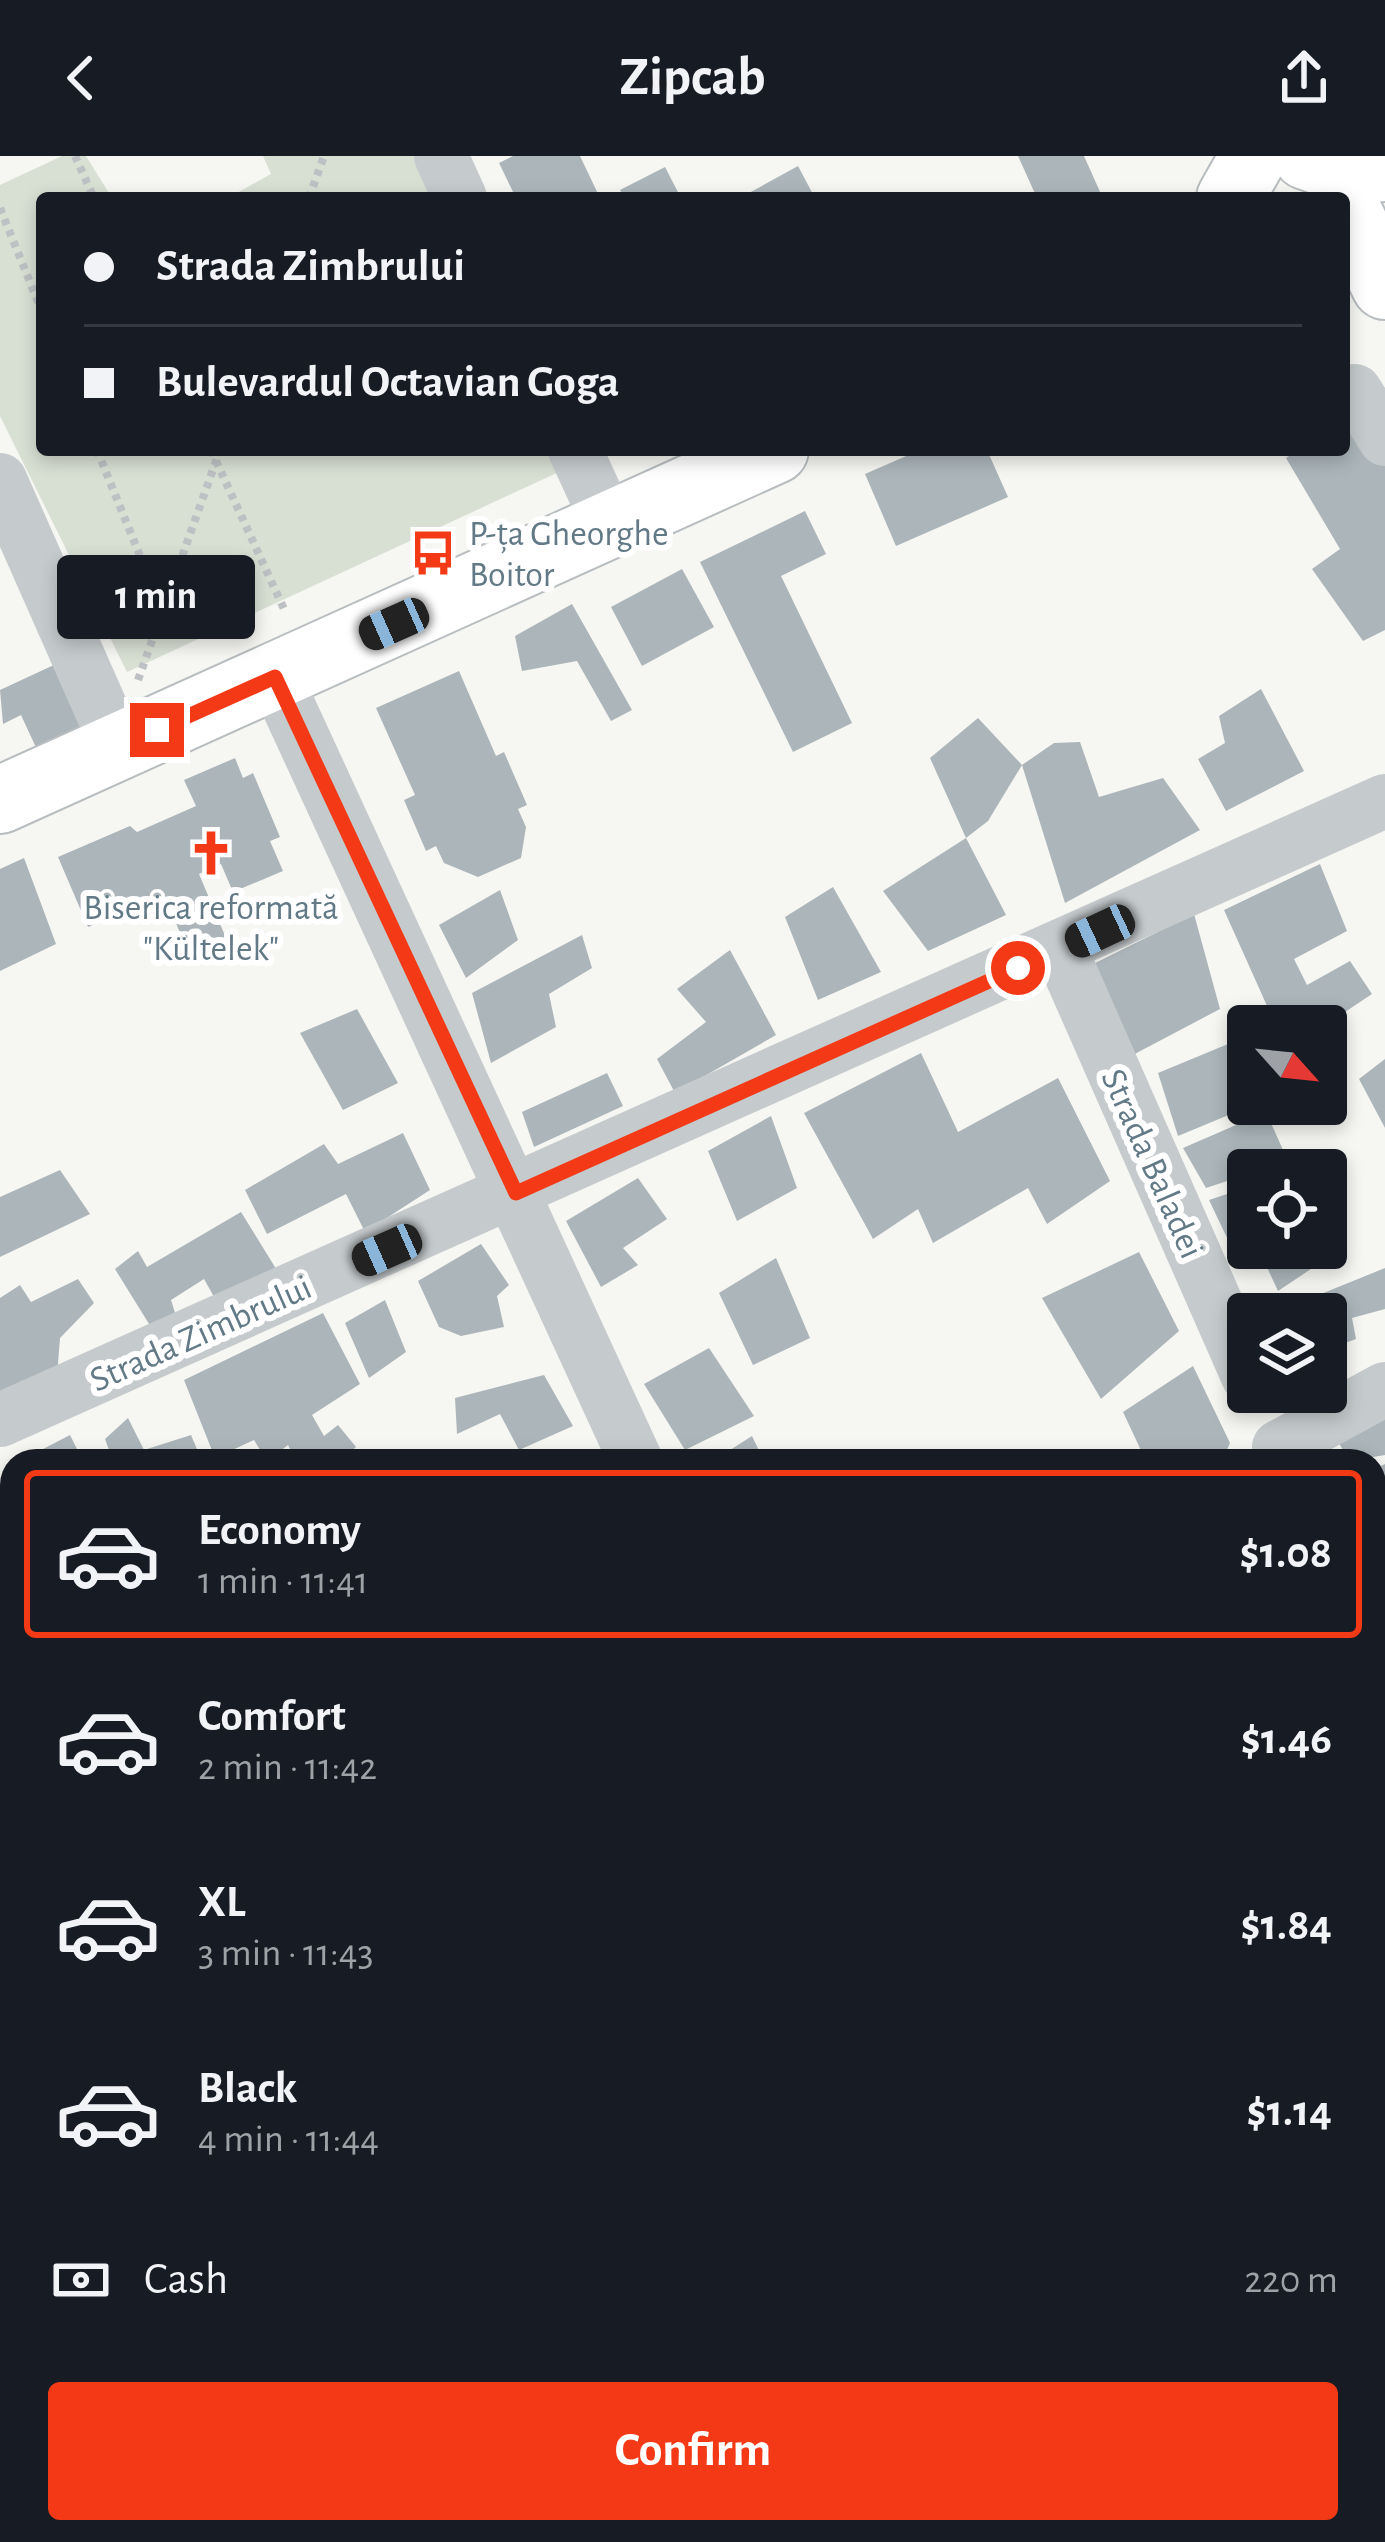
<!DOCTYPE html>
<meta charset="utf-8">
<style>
body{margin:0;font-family:"Alegreya Sans",sans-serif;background:#20242c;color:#f1f3f6;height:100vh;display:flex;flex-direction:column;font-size:45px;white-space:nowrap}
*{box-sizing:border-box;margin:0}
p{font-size:39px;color:#9ea1a6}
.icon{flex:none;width:66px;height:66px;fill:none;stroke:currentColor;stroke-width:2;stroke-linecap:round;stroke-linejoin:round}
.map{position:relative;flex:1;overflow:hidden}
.panel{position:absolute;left:0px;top:1293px;width:1386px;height:1095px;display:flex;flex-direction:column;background:#171b24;border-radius:36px 36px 0 0;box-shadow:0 6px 18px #0003}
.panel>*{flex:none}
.hud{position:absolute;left:36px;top:36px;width:1314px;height:264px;border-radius:12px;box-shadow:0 6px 18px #0003;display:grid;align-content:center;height:264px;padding:0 48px;background:#171b24}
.needle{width:78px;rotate:117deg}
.buttons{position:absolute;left:1227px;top:849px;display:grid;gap:24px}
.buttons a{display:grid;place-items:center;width:120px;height:120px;border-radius:12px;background:#171b24;box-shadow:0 6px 18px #0003;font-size:60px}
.end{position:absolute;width:54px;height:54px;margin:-27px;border:15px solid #f33915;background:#fff;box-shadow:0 0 0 6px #fff}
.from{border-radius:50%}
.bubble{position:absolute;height:84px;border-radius:12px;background:#171b24;box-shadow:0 6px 18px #0003;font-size:39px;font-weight:700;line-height:84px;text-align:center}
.car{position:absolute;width:36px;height:72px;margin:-36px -18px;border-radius:15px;box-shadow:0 0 9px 3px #0007;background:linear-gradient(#222 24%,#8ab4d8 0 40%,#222 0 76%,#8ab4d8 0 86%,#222 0)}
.hud b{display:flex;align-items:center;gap:42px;height:114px;font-size:45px}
.hud b+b{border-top:3px solid #363941}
.hud i{width:30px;height:30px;background:#f1f3f6}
ul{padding:21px 0 0;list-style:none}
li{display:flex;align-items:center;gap:36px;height:168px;margin:0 24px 18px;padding:0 24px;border:6px solid transparent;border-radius:12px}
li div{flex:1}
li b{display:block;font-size:45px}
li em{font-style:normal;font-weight:700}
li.on{border-color:#f33915}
li>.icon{width:108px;height:108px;stroke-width:1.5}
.pay{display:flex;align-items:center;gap:30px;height:132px;padding:0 48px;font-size:45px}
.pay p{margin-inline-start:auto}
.button{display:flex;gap:24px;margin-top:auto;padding:24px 48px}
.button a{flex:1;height:138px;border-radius:12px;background:#f33915;color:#fff;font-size:48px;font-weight:700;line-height:138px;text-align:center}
header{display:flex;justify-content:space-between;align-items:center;height:156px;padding:0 48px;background:#171b24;font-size:54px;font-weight:700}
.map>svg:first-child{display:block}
.green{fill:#d8dfd3}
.building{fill:#acb6ba}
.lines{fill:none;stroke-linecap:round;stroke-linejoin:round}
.major-casing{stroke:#b8bdc0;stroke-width:70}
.path{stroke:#bec1c3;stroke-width:8;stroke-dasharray:6 6;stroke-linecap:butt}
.minor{stroke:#c5cacc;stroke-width:54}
.major{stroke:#fff;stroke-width:66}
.rail{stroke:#a5acb1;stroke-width:9;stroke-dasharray:18 9;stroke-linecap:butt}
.route{stroke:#f33915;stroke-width:15}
.labels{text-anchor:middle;stroke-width:12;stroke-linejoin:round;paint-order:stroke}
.poi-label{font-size:36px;fill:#627986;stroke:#fff;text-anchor:start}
.street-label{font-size:36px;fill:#627986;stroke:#fff}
</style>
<header><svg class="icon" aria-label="back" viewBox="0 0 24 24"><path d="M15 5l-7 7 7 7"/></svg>Zipcab<svg class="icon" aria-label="share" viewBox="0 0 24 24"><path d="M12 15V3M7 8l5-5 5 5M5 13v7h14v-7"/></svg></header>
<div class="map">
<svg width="1385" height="2386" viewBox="0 0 1385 2386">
<rect width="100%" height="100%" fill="#f6f6f2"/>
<g class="green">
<path d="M62,0H86L112,42H42V294H552L561,315L127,516L0,260V29Z"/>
<path d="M263,0H415L435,42H228L271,18Z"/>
</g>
<g class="building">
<path d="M513,0H580L600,42H516L499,7Z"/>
<path d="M1018,0H1084L1101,38L1037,42Z"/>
<path d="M798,10L815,42H740Z"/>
<path d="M665,11L681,42H625L620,34Z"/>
<path d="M1344,261L1385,309V474L1363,485L1312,413L1340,393L1286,302L1297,294H1344Z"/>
<path d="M920,294H987L1008,341L896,390L865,318Z"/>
<path d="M805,355L826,398L781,420L852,567L793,596L700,406Z"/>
<path d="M682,413L714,471L642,510L611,451Z"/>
<path d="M572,448L632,554L611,565L577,505L522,515L515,480Z"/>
<path d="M56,508L87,577L39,598L21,559L3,568L0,534Z"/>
<path d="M459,515L496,600L504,596L527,649L518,653L526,671L521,702L478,721L444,707L436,690L426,695L404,644L415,639L376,552Z"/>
<path d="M1261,533L1304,615L1226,655L1198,603L1225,587L1219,560Z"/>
<path d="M978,562L1022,609L988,665L966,682L930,602Z"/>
<path d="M1080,586L1099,641L1163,622L1200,674L1065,747L1022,609L1054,587Z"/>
<path d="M235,602L243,622L253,617L280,681L270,685L283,715L233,736L221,708L199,718L226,782L189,798L164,739L88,771L58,701L130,670L137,676L196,650L184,624Z"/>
<path d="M966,682L1006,759L928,795L883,735Z"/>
<path d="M24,702L56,788L0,815V713Z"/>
<path d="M1320,708L1347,775L1294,803L1307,829L1350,805L1372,838L1324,870H1276L1224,754Z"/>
<path d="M833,731L881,816L818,844L785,761Z"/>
<path d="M500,734L518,784L466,822L439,769Z"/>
<path d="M1194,758L1220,853L1129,901L1093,808Z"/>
<path d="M582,779L592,812L549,838L556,871L491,907L472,837Z"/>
<path d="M730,794L776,879L675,937L657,903L706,866L677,833Z"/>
<path d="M357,853L398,927L343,954L300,877Z"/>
<path d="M1228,888L1248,930V951L1178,980L1158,917Z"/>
<path d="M921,897L958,976L1058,922L1110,1025L1047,1068L1028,1032L933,1087L918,1053L873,1083L804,957Z"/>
<path d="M1385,903V972L1359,923Z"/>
<path d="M607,917L623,950L534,991L522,956Z"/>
<path d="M1266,956L1288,1005L1206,1032L1183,992Z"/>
<path d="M771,960L797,1032L737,1065L708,995Z"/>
<path d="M403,977L430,1034L365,1076L346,1038L267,1078L245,1034L324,988L338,1008Z"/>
<path d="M1324,1004L1344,1036L1326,1046V1014L1298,1013Z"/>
<path d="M60,1014L90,1058L0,1101V1041Z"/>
<path d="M638,1022L667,1063L623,1092L638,1109L601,1131L566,1065Z"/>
<path d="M1248,1031V1085L1230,1088L1209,1044Z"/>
<path d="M241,1056L278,1116L218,1148L204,1123L171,1144L176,1160L154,1176L115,1113L138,1095L147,1111Z"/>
<path d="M481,1088L509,1129L497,1140L504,1171L461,1180L439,1171L418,1125Z"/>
<path d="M1258,1092H1316L1320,1107L1278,1135Z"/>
<path d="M1139,1096L1179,1175L1101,1243L1042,1142Z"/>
<path d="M776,1102L810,1182L753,1209L719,1137Z"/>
<path d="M1385,1112V1153L1352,1162L1356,1183L1326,1194V1158H1291L1289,1151Z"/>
<path d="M78,1123L94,1147L60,1182L57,1220L0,1243V1142L20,1129L31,1146Z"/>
<path d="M385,1144L406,1196L369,1222L345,1167Z"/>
<path d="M323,1157L360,1228L312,1259L324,1280L338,1269L356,1291L341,1305H296L288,1289L267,1305L254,1284L215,1302L184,1224Z"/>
<path d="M709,1192L754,1260L685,1294L644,1228Z"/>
<path d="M1193,1210L1230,1287L1222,1305H1146L1123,1256Z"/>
<path d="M544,1219L573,1270L519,1294L500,1258L457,1278L455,1242Z"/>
<path d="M1385,1252V1299L1349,1305L1335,1280Z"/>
<path d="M128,1262L144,1294L191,1279L202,1305H113L105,1283Z"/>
<path d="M70,1279L83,1305H20Z"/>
<path d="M752,1280L764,1305H713Z"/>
<path d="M1385,1308V1401H1381L1374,1387V1313Z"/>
<path d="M12,1557V1630L6,1633L0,1621V1564Z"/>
<path d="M1385,1710V2386H375V2376H1374V1712Z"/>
</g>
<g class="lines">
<g class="major-casing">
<g id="major">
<path d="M1306,0L1349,15L1385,12"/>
<path d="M1230,42L1254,0"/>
<path d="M1344,47L1385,130"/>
<path d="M0,644L775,294"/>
</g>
</g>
<g class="path">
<path d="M75,0L94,42"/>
<path d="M309,42L324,0"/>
<path d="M0,52L42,156"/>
<path d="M97,294L162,454"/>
<path d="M211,294L284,453"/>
<path d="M138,524L220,294"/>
</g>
<g class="minor">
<path d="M441,0L460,42"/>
<path d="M1355,235L1385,283"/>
<path d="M575,294L610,370"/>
<path d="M0,324L118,591"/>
<path d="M275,521L636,1305"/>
<path d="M1060,793L1248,1220"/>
<path d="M0,1264L1385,645"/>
<path d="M1279,1291L1385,1233"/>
<path d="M0,1390L12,1415"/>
<path d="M1374,1509L1385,1534"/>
<path d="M1374,1683L1385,1682"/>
<path d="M0,1877L12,1875"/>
</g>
<use href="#major" class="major"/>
<g class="rail">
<path d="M0,2116L12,2137"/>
<path d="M145,2376L151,2386"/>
</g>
</g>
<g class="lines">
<path class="route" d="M157,574L275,521L516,1037L1018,812"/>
</g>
<defs>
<g id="bus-bare" transform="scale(3.6)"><path d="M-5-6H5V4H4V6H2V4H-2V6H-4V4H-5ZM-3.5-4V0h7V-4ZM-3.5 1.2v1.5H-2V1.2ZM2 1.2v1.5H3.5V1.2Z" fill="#f33915" stroke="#fff" stroke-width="2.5" paint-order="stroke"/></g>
<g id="church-bare" transform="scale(3.6)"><path d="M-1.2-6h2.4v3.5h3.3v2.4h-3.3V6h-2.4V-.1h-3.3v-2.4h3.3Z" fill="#f33915" stroke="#fff" stroke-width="2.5" paint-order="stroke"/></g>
</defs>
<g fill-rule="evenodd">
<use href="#bus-bare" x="433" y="397"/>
<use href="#church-bare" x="211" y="697"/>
</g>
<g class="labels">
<g class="poi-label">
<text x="469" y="389">P-ța Gheorghe<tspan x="469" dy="41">Boitor</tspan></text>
<text x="211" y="763" text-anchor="middle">Biserica reformată<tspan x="211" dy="41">"Kültelek"</tspan></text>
</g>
<g class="street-label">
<text transform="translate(1154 1007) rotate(66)" y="13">Strada Baladei</text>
<text transform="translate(200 1176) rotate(-24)" y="13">Strada Zimbrului</text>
</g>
</g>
</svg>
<div class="buttons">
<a><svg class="needle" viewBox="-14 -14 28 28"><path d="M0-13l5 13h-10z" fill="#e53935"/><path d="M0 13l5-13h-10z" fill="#9ea1a6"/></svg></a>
<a><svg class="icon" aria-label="locate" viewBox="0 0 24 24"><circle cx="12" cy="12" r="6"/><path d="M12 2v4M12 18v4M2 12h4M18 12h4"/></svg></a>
<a><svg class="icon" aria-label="layers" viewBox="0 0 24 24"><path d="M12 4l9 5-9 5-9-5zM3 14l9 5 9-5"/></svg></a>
</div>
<i class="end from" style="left:1018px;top:812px"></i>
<i class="end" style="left:157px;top:574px"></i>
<div class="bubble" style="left:57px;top:399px;width:198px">1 min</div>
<i class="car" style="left:394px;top:468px;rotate:246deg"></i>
<i class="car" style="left:1100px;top:775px;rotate:245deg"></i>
<i class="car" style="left:387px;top:1094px;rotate:246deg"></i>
<div class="hud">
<b><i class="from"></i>Strada Zimbrului</b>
<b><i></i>Bulevardul Octavian Goga</b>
</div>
<section class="panel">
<ul>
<li class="on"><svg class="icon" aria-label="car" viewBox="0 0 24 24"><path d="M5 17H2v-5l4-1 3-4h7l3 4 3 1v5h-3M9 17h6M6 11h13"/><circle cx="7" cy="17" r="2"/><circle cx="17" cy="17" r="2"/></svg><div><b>Economy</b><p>1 min · 11:41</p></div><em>$1.08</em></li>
<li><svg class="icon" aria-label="car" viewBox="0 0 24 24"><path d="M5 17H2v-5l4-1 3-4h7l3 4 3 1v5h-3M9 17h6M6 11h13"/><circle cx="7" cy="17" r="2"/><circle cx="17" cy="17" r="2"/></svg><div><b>Comfort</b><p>2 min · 11:42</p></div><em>$1.46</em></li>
<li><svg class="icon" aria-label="car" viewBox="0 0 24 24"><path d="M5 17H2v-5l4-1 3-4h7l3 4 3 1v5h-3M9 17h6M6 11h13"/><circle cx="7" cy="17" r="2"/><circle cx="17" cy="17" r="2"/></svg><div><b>XL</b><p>3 min · 11:43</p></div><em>$1.84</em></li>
<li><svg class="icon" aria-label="car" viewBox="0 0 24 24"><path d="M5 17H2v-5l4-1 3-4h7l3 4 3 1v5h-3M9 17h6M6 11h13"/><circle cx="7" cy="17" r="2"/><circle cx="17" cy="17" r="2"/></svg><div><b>Black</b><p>4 min · 11:44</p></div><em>$1.14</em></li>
</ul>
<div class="pay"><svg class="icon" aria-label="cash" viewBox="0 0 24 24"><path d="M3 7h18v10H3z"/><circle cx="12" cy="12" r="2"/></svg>Cash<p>220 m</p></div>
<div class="button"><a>Confirm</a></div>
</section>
</div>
